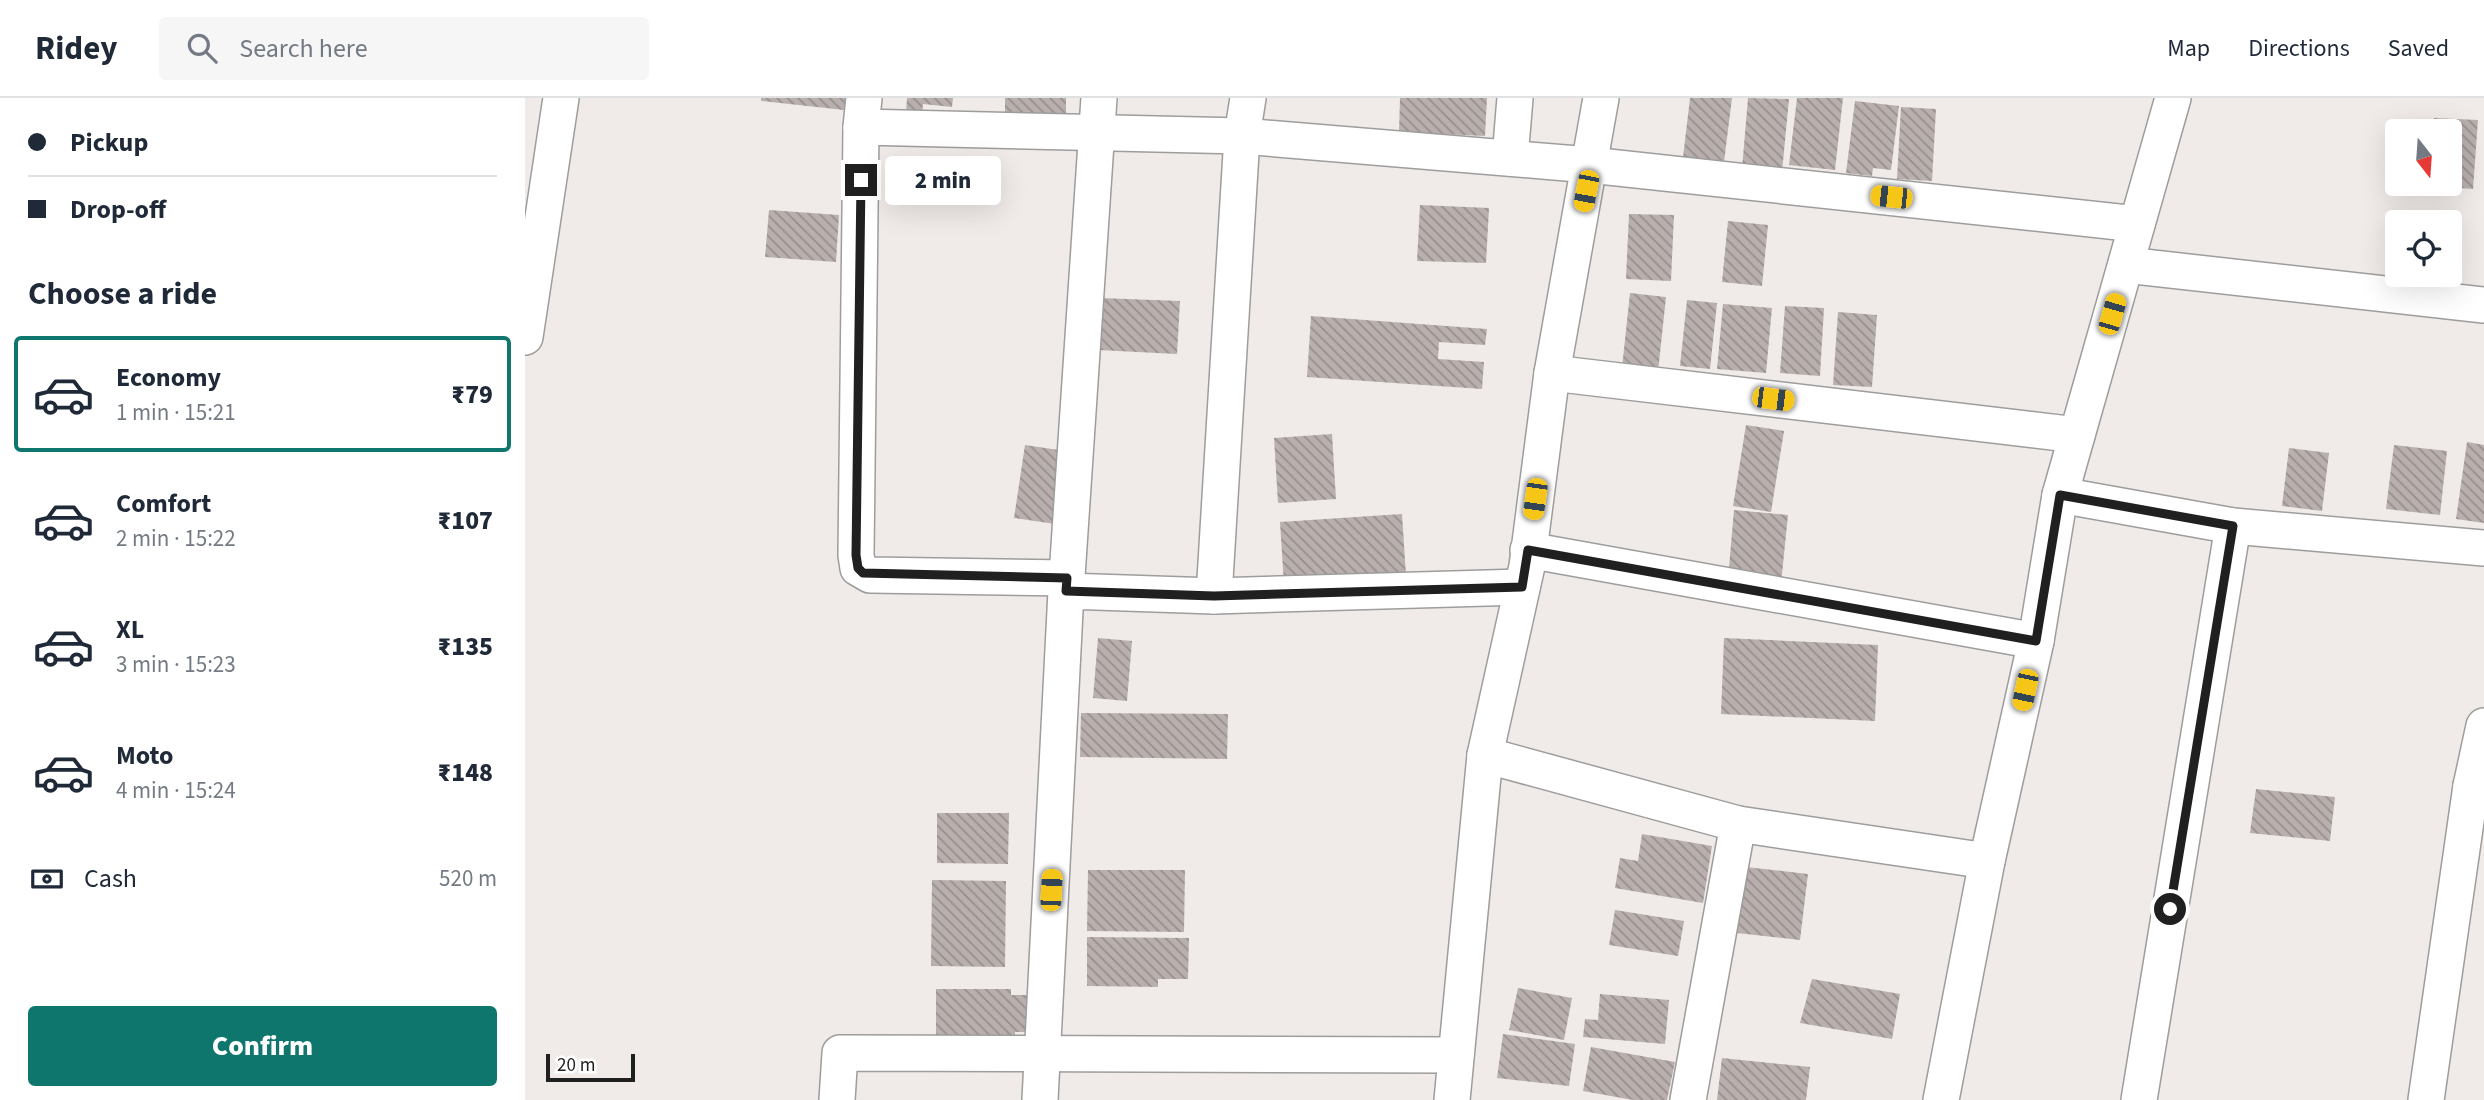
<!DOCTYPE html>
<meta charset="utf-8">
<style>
body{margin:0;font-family:"Source Sans 3",sans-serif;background:#f6f6f7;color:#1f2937;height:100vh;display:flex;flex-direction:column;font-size:26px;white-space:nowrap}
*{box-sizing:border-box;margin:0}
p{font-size:23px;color:#747a83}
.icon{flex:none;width:38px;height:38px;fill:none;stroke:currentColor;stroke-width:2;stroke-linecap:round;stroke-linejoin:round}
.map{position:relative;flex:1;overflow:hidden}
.side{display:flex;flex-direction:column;background:#fff;width:525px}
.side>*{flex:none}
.guide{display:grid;align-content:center;height:154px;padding:0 28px;background:#fff}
.needle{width:46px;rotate:163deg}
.fabs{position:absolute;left:1860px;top:21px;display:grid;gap:14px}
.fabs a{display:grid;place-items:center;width:77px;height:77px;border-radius:7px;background:#fff;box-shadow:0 7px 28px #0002;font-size:35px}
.scale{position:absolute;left:21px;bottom:18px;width:89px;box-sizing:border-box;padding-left:7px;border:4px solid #202020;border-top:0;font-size:19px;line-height:24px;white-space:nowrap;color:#202020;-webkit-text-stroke:5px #fff;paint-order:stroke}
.end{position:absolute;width:32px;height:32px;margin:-16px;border:9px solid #202020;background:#fff;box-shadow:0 0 0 4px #fff}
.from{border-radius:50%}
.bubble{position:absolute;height:49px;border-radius:7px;background:#fff;box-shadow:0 7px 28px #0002;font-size:23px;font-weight:800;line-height:49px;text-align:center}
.car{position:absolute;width:21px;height:42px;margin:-21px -10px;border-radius:9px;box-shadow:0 0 5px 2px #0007;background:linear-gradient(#f5c518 24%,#345 0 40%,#f5c518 0 76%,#345 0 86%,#f5c518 0)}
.guide b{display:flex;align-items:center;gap:24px;height:66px;font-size:26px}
.guide b+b{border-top:2px solid #e0e1e3}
.guide i{width:18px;height:18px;background:#1f2937}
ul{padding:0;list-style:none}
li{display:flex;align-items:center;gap:21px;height:116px;margin:0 14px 10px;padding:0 14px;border:4px solid transparent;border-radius:7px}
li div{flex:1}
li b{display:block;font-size:26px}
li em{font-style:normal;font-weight:800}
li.on{border-color:#0f766e}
li>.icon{width:63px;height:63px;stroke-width:1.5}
h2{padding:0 28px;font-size:32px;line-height:84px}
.pay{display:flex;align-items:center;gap:18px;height:77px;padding:0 28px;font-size:26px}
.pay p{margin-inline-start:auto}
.button{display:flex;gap:14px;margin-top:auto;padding:14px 28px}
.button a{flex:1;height:80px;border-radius:7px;background:#0f766e;color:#fff;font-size:28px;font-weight:800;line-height:80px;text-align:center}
header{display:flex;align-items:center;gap:42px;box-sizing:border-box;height:98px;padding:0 35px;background:#fff;border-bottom:2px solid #e0e1e3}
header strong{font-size:33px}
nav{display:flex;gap:38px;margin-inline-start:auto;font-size:24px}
.search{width:490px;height:63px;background:#f6f6f7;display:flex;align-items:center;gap:18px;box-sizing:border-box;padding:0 24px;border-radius:7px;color:#747a83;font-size:26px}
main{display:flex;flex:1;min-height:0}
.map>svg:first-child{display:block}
.building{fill:url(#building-back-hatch)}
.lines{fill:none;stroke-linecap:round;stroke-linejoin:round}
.minor-casing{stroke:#9d9d9d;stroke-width:38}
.minor{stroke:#fff;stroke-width:35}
.route{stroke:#202020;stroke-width:9}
</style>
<header>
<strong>Ridey</strong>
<div class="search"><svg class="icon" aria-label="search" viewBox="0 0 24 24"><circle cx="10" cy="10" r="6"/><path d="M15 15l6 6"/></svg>Search here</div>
<nav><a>Map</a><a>Directions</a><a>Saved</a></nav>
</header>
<main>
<section class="side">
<div class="guide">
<b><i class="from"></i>Pickup</b>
<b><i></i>Drop-off</b>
</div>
<h2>Choose a ride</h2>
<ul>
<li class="on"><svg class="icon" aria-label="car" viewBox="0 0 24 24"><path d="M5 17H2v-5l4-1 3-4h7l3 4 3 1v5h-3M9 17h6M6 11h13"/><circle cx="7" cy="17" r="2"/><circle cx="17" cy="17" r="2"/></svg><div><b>Economy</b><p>1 min · 15:21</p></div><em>₹79</em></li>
<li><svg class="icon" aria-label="car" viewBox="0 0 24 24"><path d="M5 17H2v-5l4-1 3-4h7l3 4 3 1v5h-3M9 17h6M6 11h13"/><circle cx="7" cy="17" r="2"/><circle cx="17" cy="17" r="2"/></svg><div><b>Comfort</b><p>2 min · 15:22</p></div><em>₹107</em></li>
<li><svg class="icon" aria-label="car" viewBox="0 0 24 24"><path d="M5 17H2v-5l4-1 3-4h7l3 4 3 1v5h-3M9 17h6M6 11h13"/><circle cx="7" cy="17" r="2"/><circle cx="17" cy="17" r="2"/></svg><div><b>XL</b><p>3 min · 15:23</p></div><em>₹135</em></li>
<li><svg class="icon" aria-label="car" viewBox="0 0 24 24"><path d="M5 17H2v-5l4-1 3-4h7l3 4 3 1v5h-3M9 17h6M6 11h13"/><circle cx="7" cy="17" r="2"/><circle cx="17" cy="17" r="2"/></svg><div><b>Moto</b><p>4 min · 15:24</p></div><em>₹148</em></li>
</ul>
<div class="pay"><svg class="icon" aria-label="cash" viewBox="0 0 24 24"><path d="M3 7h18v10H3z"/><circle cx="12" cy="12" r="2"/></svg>Cash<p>520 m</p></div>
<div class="button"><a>Confirm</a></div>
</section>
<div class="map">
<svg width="1959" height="1002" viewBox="0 0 1959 1002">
<defs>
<pattern id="building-back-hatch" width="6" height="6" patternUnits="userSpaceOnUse" patternTransform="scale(1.75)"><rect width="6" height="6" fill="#b9b0ae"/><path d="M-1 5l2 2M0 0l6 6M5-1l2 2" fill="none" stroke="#968f8d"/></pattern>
</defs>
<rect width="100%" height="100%" fill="#f0ebe8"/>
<g class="building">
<path d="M236,0H329L328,13L236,3Z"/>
<path d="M382,0H428L427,9L398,6L397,16L381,14Z"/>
<rect x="480" y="0" width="61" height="26"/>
<path d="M875,0H962L960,38L874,34Z"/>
<path d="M1165,0H1207L1198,72L1157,68Z"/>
<path d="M1223,0L1264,1L1257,74L1217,71Z"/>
<path d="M1272,0H1318L1310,72L1264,67Z"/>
<path d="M1330,3L1374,8L1366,72L1348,70L1347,78L1321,75Z"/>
<path d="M1376,9L1411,11L1407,83L1372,81Z"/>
<path d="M1909,20L1953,22L1948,91L1905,88V86H1925V33H1908Z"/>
<path d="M895,107L964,110L961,165L892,163Z"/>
<path d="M244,112L314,117L311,164L240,159Z"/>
<path d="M1104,116L1149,117L1146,183L1101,181Z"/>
<path d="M1203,123L1243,127L1237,188L1197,184Z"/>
<path d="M1105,195L1141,199L1133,274L1097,270Z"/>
<path d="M576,200L655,203L652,256L573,252Z"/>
<path d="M1162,202L1192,205L1185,271L1155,268Z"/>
<path d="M1198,206L1247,210L1241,275L1192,271Z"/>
<path d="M1260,208L1299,210L1295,278L1255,275Z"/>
<path d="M1313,214L1352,217L1347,289L1308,287Z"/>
<path d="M786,218L962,231L960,247L914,244L913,261L959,264L957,291L782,279Z"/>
<path d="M1221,327L1259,333L1246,414L1208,408Z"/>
<path d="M807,336L811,401L753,405L749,340Z"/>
<path d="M1942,344L1959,347V425L1931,421Z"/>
<path d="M500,347L547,354L537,427L489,420Z"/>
<path d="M1869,347L1922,353L1915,417L1861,411Z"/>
<path d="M1764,350L1804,355L1797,413L1757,408Z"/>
<path d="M1209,412L1263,417L1256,486L1203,481Z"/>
<path d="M877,416L881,478L759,486L755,424Z"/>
<path d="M573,540L607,543L602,603L568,600Z"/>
<path d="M1199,540L1353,547L1350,623L1196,616Z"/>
<path d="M556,615L703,616L702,661L555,659Z"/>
<path d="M1731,691L1810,699L1805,743L1725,735Z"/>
<path d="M412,715H484L483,766L412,765Z"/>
<path d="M1117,736L1187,748L1178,805L1090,790L1095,760L1113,763Z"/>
<path d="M1221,769L1283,776L1275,842L1212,835Z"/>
<path d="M563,772H660L659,834L562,833Z"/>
<path d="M407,782L481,783L480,869L406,868Z"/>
<path d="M1090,812L1159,823L1153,858L1084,847Z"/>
<path d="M562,839L664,840L663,881H633V889L562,888Z"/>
<path d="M1287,881L1375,896L1367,941L1275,925Z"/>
<path d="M993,890L1047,900L1039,942L984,932Z"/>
<path d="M411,891H486V897H508V934H490V947L411,946Z"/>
<path d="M1075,896L1144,902L1140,946L1058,939L1060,921L1073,922Z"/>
<path d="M978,936L1050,946L1044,988L972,980Z"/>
<path d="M1066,949L1150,964L1142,1002H1108L1058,993Z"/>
<path d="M1197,960L1285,969L1281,1002H1192Z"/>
</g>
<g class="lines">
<g class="minor-casing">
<g id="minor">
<path d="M339,0L336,29L717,38L1065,67L1612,126"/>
<path d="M336,29L331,457L333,470L345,477L542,480"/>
<path d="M985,60L990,0"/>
<path d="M1601,167L1959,207"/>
<path d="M0,239L36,0"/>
<path d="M1027,275L1552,337"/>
<path d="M1535,397L1708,428L1959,450"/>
<path d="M1003,452L1511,543"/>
<path d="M541,493L574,0"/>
<path d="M689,498L717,38L723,0"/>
<path d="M1959,628L1946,688L1959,691"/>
<path d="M960,657L1213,726L1462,763"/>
<path d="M312,1002L315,955L931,957"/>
<path d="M515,1002L541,493L689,498L997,489"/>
<path d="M927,1002L960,657L1002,468L1027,275L1076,0"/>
<path d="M1163,1002L1213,726"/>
<path d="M1416,1002L1462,763L1511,543L1535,397L1648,0"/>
<path d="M1614,1002L1708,428"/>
<path d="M1901,1002L1946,688"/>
</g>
</g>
<use href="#minor" class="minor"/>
</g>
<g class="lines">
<path class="route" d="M336,82L331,457L333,470L338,475L542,480L541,493L689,498L997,489L1003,452L1511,543L1535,397L1708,428L1645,811"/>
</g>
</svg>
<div class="fabs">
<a><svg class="needle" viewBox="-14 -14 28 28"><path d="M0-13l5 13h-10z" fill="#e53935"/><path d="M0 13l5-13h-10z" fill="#747a83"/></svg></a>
<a><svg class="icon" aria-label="locate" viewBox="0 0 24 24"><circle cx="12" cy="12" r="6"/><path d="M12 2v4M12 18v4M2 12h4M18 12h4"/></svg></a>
</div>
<div class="scale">20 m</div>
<i class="end from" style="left:1645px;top:811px"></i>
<i class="end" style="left:336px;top:82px"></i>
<div class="bubble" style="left:360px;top:58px;width:116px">2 min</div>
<i class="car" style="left:1061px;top:93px;rotate:191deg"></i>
<i class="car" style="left:1366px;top:99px;rotate:276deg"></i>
<i class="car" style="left:1587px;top:216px;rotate:16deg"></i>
<i class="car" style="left:1248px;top:301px;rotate:97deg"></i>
<i class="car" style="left:1010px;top:401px;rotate:188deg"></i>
<i class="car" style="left:1500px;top:592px;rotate:192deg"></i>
<i class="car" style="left:526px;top:792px;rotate:3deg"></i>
</div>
</main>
